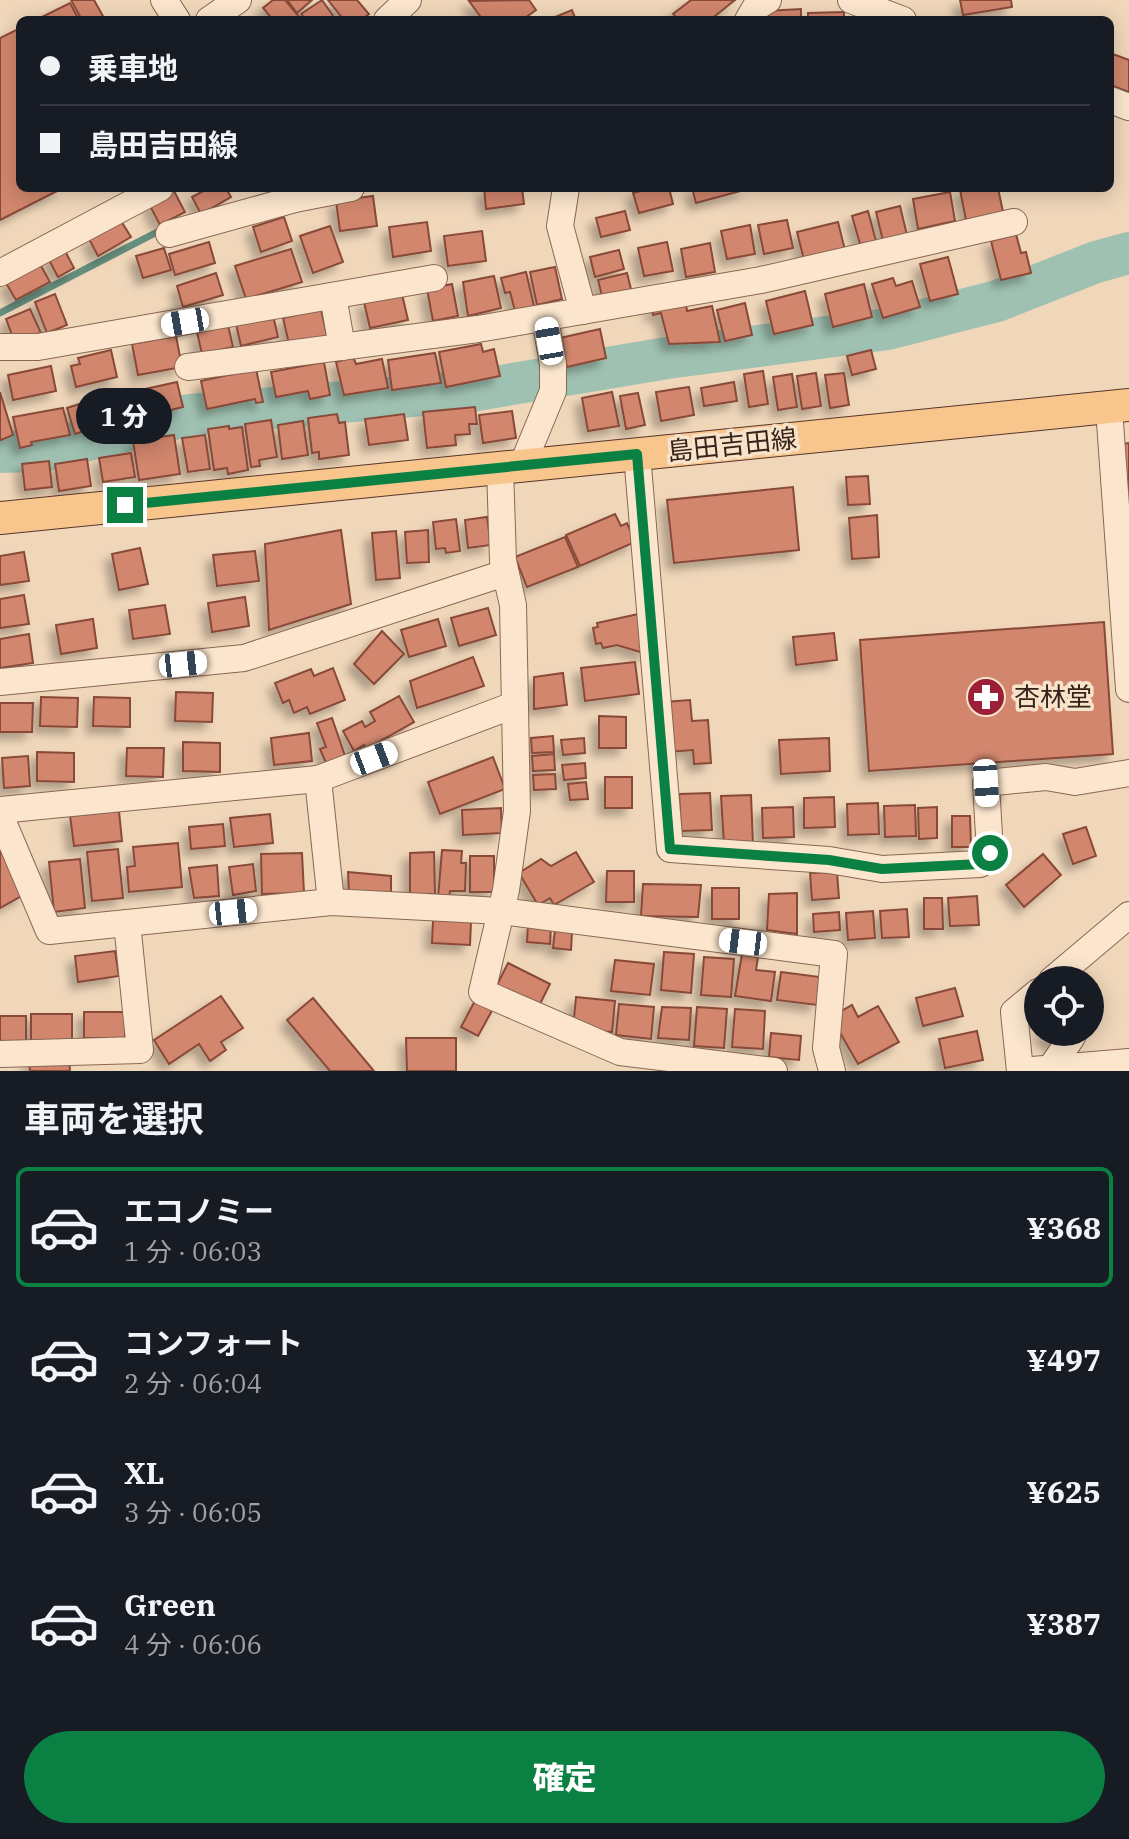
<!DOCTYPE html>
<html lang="ja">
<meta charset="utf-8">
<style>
body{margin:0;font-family:"IBM Plex Serif","Noto Sans JP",serif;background:#20242c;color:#f1f3f6;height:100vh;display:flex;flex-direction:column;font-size:30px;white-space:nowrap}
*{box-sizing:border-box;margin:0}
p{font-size:26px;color:#9ea1a6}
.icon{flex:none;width:44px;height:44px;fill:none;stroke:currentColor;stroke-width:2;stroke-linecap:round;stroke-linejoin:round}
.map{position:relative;height:1071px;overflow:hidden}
.panel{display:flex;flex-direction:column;background:#171b24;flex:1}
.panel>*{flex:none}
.guide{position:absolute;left:16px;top:16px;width:1098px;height:176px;border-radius:12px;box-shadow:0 4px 20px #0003;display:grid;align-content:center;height:176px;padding:0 24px;background:#171b24}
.controls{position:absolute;left:1024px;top:966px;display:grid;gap:16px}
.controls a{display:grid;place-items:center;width:80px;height:80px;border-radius:50%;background:#171b24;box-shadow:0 4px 20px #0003;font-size:40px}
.end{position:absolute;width:36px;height:36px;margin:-18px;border:10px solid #0b8043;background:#fff;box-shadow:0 0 0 4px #fff}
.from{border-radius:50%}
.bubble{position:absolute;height:56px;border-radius:28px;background:#171b24;box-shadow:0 4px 20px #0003;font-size:26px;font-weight:800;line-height:56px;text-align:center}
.car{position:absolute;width:24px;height:48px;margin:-24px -12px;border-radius:10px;box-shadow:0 0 6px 2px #0007;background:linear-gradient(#fff 24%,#345 0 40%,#fff 0 76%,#345 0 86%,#fff 0)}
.guide b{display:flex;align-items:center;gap:28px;height:76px;font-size:30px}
.guide b+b{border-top:2px solid #363941}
.guide i{width:20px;height:20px;background:#f1f3f6}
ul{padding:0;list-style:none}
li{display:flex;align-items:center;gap:24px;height:120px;margin:0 16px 12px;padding:0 8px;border:4px solid transparent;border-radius:12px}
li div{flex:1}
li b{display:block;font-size:30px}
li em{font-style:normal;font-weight:800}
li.on{border-color:#0b8043}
li>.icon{width:72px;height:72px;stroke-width:1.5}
h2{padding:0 24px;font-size:36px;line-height:96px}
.button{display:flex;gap:16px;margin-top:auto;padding:16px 24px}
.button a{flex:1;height:92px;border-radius:48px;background:#0b8043;color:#fff;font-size:32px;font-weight:800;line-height:92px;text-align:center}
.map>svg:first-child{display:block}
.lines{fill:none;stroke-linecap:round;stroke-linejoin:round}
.stream{stroke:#668e7e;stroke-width:7}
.river{stroke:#9fc1b1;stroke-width:42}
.building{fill:#d1866d;stroke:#894a38;stroke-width:2;filter:url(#shadow)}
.minor-casing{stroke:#886753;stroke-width:28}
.major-casing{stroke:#553629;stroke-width:34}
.minor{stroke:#fbe6cd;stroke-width:26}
.major{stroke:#f8c58d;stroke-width:32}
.route{stroke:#0b8043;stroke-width:10}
.labels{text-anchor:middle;stroke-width:7;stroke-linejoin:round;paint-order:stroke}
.street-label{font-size:26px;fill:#36231a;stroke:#f7e3ca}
.poi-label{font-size:26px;fill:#36231a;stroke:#f7e3ca;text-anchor:start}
</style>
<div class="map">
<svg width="1129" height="1071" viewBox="0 0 1129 1071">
<defs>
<filter id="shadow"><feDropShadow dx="-7" dy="7" stdDeviation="4" flood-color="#0004"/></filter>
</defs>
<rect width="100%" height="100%" fill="#f0d7ba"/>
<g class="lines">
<path class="stream" d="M0,313L165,228"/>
<path class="river" d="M0,452L42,451L190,415L471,391L667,358L888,329L997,301L1096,262L1129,253"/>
</g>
<g class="building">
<path d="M71,0H94L104,18L82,20Z"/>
<path d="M273,0H285L302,20H273L263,8Z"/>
<path d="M287,0H312L297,13Z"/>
<path d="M322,0L336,20H306L301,14Z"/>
<path d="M328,0H357L369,14L361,20H344Z"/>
<path d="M529,0L536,10L522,20H483L469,1Z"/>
<path d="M691,0H735L710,20H678L673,14Z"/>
<path d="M960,0H1011L1012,7L963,15Z"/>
<path d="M70,3L79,20H36Z"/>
<path d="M801,9V20H767L766,11Z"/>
<path d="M572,10L576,20H548Z"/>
<path d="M844,12V20H808V13Z"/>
<path d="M20,28V188H63L0,220V38Z"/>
<path d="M1110,53L1129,60V92L1110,85Z"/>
<path d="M209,188H226L231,197L201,214L192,197Z"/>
<path d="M484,188H522L524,204L486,209Z"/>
<path d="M652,188H669L673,204L639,213L633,193Z"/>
<path d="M692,188H748V189L696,203Z"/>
<path d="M972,188H998L1003,212L966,220L960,190Z"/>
<path d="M174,191L185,212L160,225L149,204Z"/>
<path d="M950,192L955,221L918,229L913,199Z"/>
<path d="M373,196L377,226L340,231L336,201Z"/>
<path d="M900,206L907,235L883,241L876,212Z"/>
<path d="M625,211L630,230L601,237L596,218Z"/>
<path d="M868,211L876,241L860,244L852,216Z"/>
<path d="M284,217L292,241L261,252L253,227Z"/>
<path d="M787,220L793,248L764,254L758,225Z"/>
<path d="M121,221L131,237L98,256L89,239Z"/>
<path d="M427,222L431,251L393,257L389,227Z"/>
<path d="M838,222L845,250L804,260L797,232Z"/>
<path d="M750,225L755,254L727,259L721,231Z"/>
<path d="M330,226L343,262L313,273L300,236Z"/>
<path d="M482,231L486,261L448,266L444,236Z"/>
<path d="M1016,234L1021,253L1026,252L1031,273L1001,280L991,241Z"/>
<path d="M209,242L215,263L175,275L169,254Z"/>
<path d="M667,242L673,271L644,276L638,248Z"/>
<path d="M710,243L715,272L686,277L681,249Z"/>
<path d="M164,248L171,270L143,278L136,256Z"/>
<path d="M64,249L74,268L58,277L48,258Z"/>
<path d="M291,249L302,282L246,299L235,266Z"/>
<path d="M619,250L624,269L595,277L590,257Z"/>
<path d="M948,257L958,294L930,301L920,264Z"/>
<path d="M40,264L50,282L16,300L6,283Z"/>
<path d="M555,267L562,299L537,305L530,272Z"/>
<path d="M526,272L534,306L515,311L510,292L505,293L501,278Z"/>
<path d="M216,273L223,295L183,307L177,286Z"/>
<path d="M627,273L632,293L603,300L598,280Z"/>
<path d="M494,276L501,308L468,316L463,282Z"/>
<path d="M893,278L896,286L912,281L920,307L883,318L872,284Z"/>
<path d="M452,284L458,316L433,321L427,289Z"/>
<path d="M864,284L872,317L833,327L825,294Z"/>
<path d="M805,291L813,325L774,334L766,301Z"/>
<path d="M55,294L67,325L47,333L35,302Z"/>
<path d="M402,294L408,320L370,328L364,302Z"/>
<path d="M685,299L687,311L712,306L720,342L669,344L661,313L653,315L651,307Z"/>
<path d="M745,303L752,335L725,341L717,310Z"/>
<path d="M30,309L41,333L14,340L6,319Z"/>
<path d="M321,309L327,336L289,344L283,318Z"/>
<path d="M273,315L278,337L241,346L236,324Z"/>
<path d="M228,325L233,347L202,354L197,332Z"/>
<path d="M600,329L606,358L567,367L560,338Z"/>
<path d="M176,336L182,367L138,375L132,344Z"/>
<path d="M481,344L483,352L494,349L500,376L446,387L439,352Z"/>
<path d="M111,350L117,377L76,387L71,366L80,364L78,358Z"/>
<path d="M871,350L876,369L852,375L847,356Z"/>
<path d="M435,353L441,383L392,390L388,360Z"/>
<path d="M353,357L356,364L382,359L388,388L344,395L336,362Z"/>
<path d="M324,362L330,395L310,399L308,391L276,397L271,372Z"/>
<path d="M51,366L56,391L13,400L8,375Z"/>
<path d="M256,369L263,402L256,403L255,399L207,409L201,381Z"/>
<path d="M763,371L768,404L749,407L744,374Z"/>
<path d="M816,373L821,406L802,409L797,376Z"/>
<path d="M844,373L849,405L830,408L825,375Z"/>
<path d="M792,374L797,407L778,410L773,377Z"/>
<path d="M177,382L183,407L150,415L148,405L139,407L136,391Z"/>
<path d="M734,382L737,401L704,406L701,388Z"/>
<path d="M689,387L694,415L661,421L656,392Z"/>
<path d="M0,392L13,435L1,440L0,438Z"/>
<path d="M612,392L619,426L588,431L582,398Z"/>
<path d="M114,393L124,424L95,434L94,428L75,434L67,408Z"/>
<path d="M638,393L645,425L626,429L620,396Z"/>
<path d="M475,407L477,424H469L470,434L455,435L456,445L427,448L423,412Z"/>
<path d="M63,408L70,435L31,442L32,445L20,448L13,417Z"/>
<path d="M512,411L516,438L483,443L479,415Z"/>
<path d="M337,414L339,423L345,422L349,455L319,459V452L312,453L308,418Z"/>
<path d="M404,414L408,440L369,445L365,419Z"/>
<path d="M271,420L277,457L259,460L260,466L251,467L245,424Z"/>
<path d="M303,421L308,455L282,459L278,425Z"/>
<path d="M229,426V429L242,427L248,470L228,474L227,468L214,470L208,429Z"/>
<path d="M174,435L180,474L139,480L133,441Z"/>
<path d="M205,435L210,469L188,472L182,438Z"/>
<path d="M1129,443V536L1120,444Z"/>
<path d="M131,453L135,477L103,482L99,458Z"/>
<path d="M87,459L91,486L59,491L55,464Z"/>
<path d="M49,461L52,487L25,490L22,464Z"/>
<path d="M868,476L870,504L848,505L846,477Z"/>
<path d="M793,487L799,550L674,563L667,500Z"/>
<path d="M615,514L621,526L627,523L635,542L580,566L566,535Z"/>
<path d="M877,515L879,557L852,559L849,518Z"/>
<path d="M487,517L491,545L468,548L465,520Z"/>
<path d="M456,519L460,551L446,553L445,548L436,549L433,522Z"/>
<path d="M341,530L351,604L269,630L265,544Z"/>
<path d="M428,530L429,562L407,563L405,532Z"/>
<path d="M396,531L400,578L376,580L372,533Z"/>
<path d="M565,537L578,567L527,587L515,557Z"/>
<path d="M140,548L148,584L119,590L112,554Z"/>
<path d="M255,551L259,581L217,586L213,555Z"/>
<path d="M24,552L29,581L0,585V556Z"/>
<path d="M24,595L29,624L0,628V599Z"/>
<path d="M245,597L249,626L212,632L208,603Z"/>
<path d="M165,605L170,634L133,639L129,610Z"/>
<path d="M488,608L496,635L459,646L451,618Z"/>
<path d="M643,613L647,654L617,645L603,648L601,643L596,644L593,628L598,627L597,623Z"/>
<path d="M93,619L97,648L61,654L56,625Z"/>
<path d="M438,619L446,646L409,657L401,630Z"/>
<path d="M1104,622L1113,754L869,771L860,640Z"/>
<path d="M382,631L404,654L374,684L354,664Z"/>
<path d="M834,633L837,660L796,665L793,637Z"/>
<path d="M29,634L33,663L0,668V639Z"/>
<path d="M473,657L484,686L417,708L410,681Z"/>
<path d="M635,662L639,694L585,701L581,668Z"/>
<path d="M333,668L345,700L310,714L307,707L294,713L289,700L283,703L275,683L311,669L314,676Z"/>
<path d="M563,673L567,705L534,709V677Z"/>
<path d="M176,692L213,693L212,722L175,721Z"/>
<path d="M399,696L414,722L366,749L364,745L354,751L343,731L362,721L365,727L375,721L370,712Z"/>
<path d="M41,697L78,698L77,727L40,726Z"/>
<path d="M94,697L130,698V727L93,726Z"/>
<path d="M690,700L692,721L708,720L711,763L694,764L693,750L668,752L664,702Z"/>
<path d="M0,703H33L32,732H0Z"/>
<path d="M599,716L626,717V748H599Z"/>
<path d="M332,718L345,756L326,763L320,749L326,747L317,723Z"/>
<path d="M309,733L312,761L274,765L271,738Z"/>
<path d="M553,736L554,752L532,753L531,738Z"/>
<path d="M584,738L585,753L563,755L561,740Z"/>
<path d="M829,738L830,771L781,774L779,740Z"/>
<path d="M183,742L220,743V772L183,771Z"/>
<path d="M127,748H164L163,777L126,776Z"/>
<path d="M37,752L74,753V782L37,781Z"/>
<path d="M554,754L555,770L533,771L532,756Z"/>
<path d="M28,756L30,786L4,788L2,758Z"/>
<path d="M493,757L505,789L440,814L428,782Z"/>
<path d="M585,763L586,778L564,780L562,765Z"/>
<path d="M555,774L556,789L534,790L533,775Z"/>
<rect x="605" y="777" width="27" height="31"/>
<path d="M586,782L588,799L570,800L568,784Z"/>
<path d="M710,793L712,830L681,831L679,794Z"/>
<path d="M751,795L753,845L724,844L721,796Z"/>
<path d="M834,797L835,827L804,828V798Z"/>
<path d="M878,803L879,834L848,835L847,804Z"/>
<path d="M915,805L916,836L885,837L884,806Z"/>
<path d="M793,807L794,837L763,838L762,808Z"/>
<path d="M937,807V838L919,839L918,808Z"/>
<path d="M501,808L502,833L463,835L462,810Z"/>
<path d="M119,811L122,841L74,846L70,816Z"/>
<path d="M270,814L273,843L234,847L230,818Z"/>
<path d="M952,816H970L971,847H952Z"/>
<path d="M223,824L225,846L191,849L189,827Z"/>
<path d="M1086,827L1096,856L1073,864L1063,834Z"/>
<path d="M178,843L182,887L129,892L127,867L135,866L133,847Z"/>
<path d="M0,849L25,894L0,908Z"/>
<path d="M118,849L123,898L92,901L87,852Z"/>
<path d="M442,850L462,851L461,863H466L465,891H450L449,900L438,898Z"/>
<path d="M434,852L435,894H410V853Z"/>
<path d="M576,852L594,882L554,905L550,898L538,905L519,873L541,859L551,866Z"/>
<path d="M302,853L304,893L262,894L261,854Z"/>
<path d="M1043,854L1061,875L1024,907L1006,885Z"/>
<rect x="470" y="856" width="24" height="36"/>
<path d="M80,859L85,908L54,912L49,862Z"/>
<path d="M253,864L256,891L233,895L229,867Z"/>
<path d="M217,865L219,896L194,898L189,868Z"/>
<path d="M607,871H634V902H606Z"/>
<path d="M348,872L391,876V896H349Z"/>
<path d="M837,872L839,898L812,900L810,873Z"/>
<path d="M643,884L701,885L698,917L641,916Z"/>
<rect x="712" y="888" width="27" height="31"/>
<path d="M797,893V934L767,930L769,894Z"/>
<path d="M977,896L979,925L950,926L948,898Z"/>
<path d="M924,898H942L943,929H924Z"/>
<path d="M907,909L909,937L882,938L880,911Z"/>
<path d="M873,911L875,938L848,940L846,913Z"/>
<path d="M839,912L840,930L814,932L813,914Z"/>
<path d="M433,920L471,922L470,945L432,943Z"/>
<path d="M528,924L551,925L550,944L527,942Z"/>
<path d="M555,930L572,932L571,950L553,948Z"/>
<path d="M115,951L119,976L78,982L75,956Z"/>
<path d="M664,952L694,954L691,993L661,990Z"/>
<path d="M742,954L758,957L756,970L775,972L771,1001L735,996Z"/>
<path d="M704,957L734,959L731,997L701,995Z"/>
<path d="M615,960L654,964L650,995L611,991Z"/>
<path d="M508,963L550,984L538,1008L496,987Z"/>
<path d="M781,972L820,977L817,1005L777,1000Z"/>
<path d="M955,988L963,1016L923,1026L916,998Z"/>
<path d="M221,996L243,1028L221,1042L226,1050L210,1061L199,1044L169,1064L154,1040Z"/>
<path d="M477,997L494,1007L478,1036L461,1027Z"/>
<path d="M576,997L615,1001L612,1032L573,1029Z"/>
<path d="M313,998L374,1071H330L287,1020Z"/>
<path d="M619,1004L654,1007L651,1039L616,1035Z"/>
<path d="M852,1005L858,1017L878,1006L899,1042L858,1064L831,1017Z"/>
<path d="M662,1007L691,1008L689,1040L658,1038Z"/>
<path d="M697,1007L727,1009L724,1048L694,1046Z"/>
<path d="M735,1009L765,1011L763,1049L732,1047Z"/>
<rect x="84" y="1012" width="41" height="26"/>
<rect x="31" y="1014" width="41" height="26"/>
<rect x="0" y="1016" width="26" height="26"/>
<path d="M977,1031L983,1060L945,1068L939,1039Z"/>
<path d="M1041,1032H1066L1052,1044Z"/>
<path d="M771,1033L801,1036L799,1060L769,1057Z"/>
<path d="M406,1038H456V1071H407Z"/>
<path d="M69,1059L70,1071H30L29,1060Z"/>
</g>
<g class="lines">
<g class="minor-casing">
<g id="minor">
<path d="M164,0L177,20"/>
<path d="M851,0L903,20"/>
<path d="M209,20L238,0"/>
<path d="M387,20L408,0"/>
<path d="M748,20L755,8L768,0"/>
<path d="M1110,100L1129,107"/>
<path d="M566,188L560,226L583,311"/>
<path d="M169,234L295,199L351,188"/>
<path d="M0,273L160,188"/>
<path d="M333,296L342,347"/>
<path d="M0,347H38L434,278"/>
<path d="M188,367L478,329L761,280L1014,222"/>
<path d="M1109,408L1129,689"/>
<path d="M637,454L670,849L829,860L882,869L980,864L990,853L986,783L1046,777L1075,782L1129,773"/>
<path d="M522,466L553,391V364L545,318"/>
<path d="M500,468L503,561L513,605L517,811L506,890L482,992L620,1052L774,1071"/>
<path d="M0,682L244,658L505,573"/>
<path d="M318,779L331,902"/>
<path d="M0,810L318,779L514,705"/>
<path d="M0,815L49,931L331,902L501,911L834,954L826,1048L832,1071"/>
<path d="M1052,980L1129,915"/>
<path d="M1038,992L1014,1012L1020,1071L1129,1062"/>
<path d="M0,1054L140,1050L127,923"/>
<path d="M1050,1069L1072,1037"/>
</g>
</g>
<g class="major-casing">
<path id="major" d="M0,518L1129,405"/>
</g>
<use href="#minor" class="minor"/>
<use href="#major" class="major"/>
</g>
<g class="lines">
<path class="route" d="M125,505L637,454L670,849L829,860L882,869L980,864L990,853"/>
</g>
<defs>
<g id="pharmacy-disc" transform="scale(2)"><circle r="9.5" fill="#9b2035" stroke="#f7e3ca"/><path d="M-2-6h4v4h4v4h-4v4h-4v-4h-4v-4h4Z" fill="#fff"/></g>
</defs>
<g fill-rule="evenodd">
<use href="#pharmacy-disc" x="986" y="697"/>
</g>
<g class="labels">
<g class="street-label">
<text transform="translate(732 445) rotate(-6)" y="9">島田吉田線</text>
</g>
<g class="poi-label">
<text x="1014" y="706">杏林堂</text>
</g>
</g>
</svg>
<div class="controls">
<a><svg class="icon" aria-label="locate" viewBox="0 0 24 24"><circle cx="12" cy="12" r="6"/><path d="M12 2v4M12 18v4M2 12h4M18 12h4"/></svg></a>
</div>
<i class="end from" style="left:990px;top:853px"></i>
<i class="end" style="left:125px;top:505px"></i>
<div class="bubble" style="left:76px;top:388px;width:96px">1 分</div>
<i class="car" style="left:185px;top:322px;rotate:260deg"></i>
<i class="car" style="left:549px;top:341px;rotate:350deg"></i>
<i class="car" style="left:183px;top:664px;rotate:84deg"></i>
<i class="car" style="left:374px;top:758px;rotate:69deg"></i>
<i class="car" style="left:986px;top:783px;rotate:176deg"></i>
<i class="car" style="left:233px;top:912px;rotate:84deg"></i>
<i class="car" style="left:743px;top:942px;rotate:277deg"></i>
<div class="guide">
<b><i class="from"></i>乗車地</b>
<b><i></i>島田吉田線</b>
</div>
</div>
<section class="panel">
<h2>車両を選択</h2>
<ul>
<li class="on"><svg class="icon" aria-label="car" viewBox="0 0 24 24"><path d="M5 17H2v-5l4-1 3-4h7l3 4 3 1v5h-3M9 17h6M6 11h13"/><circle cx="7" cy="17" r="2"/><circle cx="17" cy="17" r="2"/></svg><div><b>エコノミー</b><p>1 分 · 06:03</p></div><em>¥368</em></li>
<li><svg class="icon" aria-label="car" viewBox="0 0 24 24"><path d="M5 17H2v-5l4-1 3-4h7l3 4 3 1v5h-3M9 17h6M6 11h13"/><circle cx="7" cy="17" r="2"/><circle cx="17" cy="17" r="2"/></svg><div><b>コンフォート</b><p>2 分 · 06:04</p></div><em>¥497</em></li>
<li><svg class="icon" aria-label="car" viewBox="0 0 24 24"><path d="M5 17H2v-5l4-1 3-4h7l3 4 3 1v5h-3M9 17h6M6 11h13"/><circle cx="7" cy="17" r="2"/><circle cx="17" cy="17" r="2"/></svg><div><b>XL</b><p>3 分 · 06:05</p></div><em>¥625</em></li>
<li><svg class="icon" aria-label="car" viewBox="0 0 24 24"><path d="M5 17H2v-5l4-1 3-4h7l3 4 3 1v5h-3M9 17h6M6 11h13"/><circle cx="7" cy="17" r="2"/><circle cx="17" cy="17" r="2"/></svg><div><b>Green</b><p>4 分 · 06:06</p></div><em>¥387</em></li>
</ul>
<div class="button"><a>確定</a></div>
</section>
